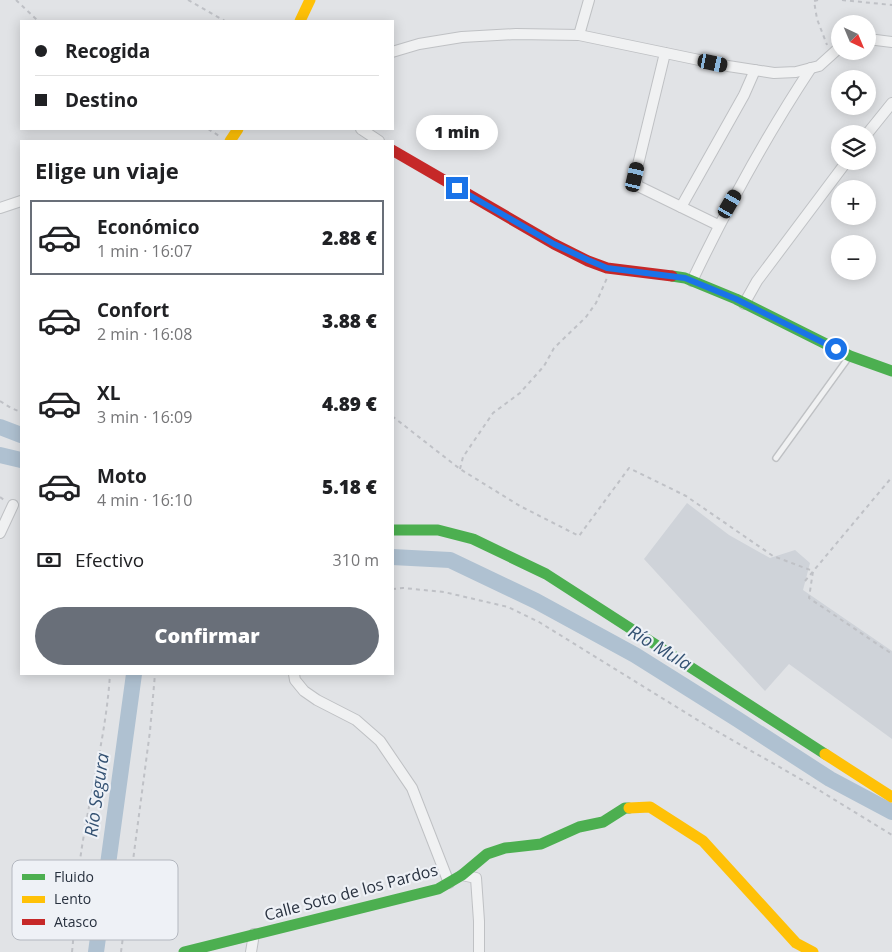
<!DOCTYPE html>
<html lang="es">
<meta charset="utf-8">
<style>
body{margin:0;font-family:"Open Sans",sans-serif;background:#f6f6f6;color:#202124;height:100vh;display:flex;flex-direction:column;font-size:19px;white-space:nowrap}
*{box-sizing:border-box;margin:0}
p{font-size:16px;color:#757577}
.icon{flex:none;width:28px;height:28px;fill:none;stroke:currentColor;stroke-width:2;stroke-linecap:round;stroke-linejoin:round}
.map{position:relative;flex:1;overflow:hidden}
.side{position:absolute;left:20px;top:140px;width:374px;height:535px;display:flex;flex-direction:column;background:#fff;border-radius:0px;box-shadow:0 2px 12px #0003}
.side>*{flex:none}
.top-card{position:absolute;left:20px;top:20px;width:374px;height:110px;border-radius:0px;box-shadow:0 2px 12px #0003;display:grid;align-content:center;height:110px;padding:0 15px;background:#fff}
.needle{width:32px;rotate:136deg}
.buttons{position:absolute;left:831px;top:15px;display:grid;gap:10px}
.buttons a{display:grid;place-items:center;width:45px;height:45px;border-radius:50%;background:#fff;box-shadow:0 2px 12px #0003;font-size:25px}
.end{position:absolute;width:22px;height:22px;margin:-11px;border:6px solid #1a73e8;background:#fff;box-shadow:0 0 0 2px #fff}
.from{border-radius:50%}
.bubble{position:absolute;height:35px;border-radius:18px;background:#fff;box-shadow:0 2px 12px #0003;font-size:16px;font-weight:800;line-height:35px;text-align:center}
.car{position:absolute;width:15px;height:30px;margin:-15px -8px;border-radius:6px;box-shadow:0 0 4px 1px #0007;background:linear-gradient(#222 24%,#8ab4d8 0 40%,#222 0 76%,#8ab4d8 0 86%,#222 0)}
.top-card b{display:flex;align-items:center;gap:18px;height:48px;font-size:19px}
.top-card b+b{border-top:1px solid #e0e0e0}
.top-card i{width:12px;height:12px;background:#202124}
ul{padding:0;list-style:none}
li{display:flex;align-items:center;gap:15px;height:75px;margin:0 10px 8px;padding:0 5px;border:2px solid transparent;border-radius:0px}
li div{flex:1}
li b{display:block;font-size:19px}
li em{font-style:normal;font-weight:800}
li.current{border-color:#696f79}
li>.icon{width:45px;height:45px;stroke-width:1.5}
h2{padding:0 15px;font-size:22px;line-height:60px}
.pay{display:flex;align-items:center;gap:12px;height:55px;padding:0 15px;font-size:19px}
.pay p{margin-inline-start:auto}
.action{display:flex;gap:10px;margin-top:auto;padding:10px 15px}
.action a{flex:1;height:58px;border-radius:30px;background:#696f79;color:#fff;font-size:20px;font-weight:800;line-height:58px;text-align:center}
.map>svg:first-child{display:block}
.built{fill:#cfd3d9}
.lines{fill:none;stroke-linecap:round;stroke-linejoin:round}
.river{stroke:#afc1d1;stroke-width:16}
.lane-casing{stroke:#bfc1c4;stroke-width:8}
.street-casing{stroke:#bfc1c4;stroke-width:12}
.path{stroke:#bfc1c6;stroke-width:2;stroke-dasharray:4 4;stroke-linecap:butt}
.lane{stroke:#f0f1f2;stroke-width:5}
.street{stroke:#f0f1f2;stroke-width:10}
.fast{stroke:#4caf50;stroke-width:11}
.slow{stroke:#ffc107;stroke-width:11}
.jam{stroke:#c62828;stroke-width:11}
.route{stroke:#1a73e8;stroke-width:6}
.labels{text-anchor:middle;stroke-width:4.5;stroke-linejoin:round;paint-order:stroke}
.street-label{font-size:16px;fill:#28313f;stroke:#eef1f6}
.water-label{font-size:18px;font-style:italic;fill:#335172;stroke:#eef1f6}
.key{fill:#eef1f6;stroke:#b3b7bf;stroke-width:1}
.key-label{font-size:14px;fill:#28313f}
</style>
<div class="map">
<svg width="892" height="952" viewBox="0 0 892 952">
<rect width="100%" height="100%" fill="#e1e3e6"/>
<path class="built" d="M687,503L729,535L770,558L795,550L810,563L803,590L892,651V739L789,664L765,691L644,559Z"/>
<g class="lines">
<g class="river">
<path d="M0,427L21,435"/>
<path d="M0,455L21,460"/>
<path d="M392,557L450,560L536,601L635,655L737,719L830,779L892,812"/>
<path d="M96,952L134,674"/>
</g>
<g class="lane-casing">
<path id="lane" d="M776,458L849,357"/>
</g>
<g class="street-casing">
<g id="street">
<path d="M579,35L589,0"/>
<path d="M868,39L892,42"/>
<path d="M392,52L419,44L462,37L516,34L579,35L728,66L774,73L796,72L819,66L840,47"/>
<path d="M665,53L635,177L638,186L718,225"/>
<path d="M361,129L379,141"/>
<path d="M867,134L892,103"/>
<path d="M681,207L744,95L755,70"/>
<path d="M0,208L21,201"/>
<path d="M692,281C727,208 766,136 811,68"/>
<path d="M744,304L757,281L847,161"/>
<path d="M0,533L13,505"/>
<path d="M294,674L295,680L304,691L317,700L356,720L380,741L412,788L449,883"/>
<path d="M462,875L476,878L479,921V952"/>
<path d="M251,952L254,934"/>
</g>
</g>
<g class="path">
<path d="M16,0L38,21"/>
<path d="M188,0L225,21"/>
<path d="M818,0L814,1L817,19L827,45"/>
<path d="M842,0L892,5"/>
<path d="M208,129L221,137"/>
<path d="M0,401L11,408L21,412"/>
<path d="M392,416L460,469L520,506L579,536L629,468L686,496L773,556L813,571L809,598L892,654"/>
<path d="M460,469L463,457L493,413L520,393L544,366L554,348L586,317L596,303L607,278"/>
<path d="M0,497L4,500"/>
<path d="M805,581L892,477"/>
<path d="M392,589L403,588L444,592L508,607L539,622L704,724L804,781L892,835"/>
<path d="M72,952C75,924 76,896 79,868C87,803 106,739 110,674"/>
<path d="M121,952L150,731L155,674"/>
</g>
<use href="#lane" class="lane"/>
<use href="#street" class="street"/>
<g class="fast">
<path d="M672,276L685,278L736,299L850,356L892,371"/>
<path d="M392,530H438L473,539L546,574L825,754"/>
<path d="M184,952L438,889L462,875L487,854L505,848L541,844L579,827L603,822L625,808H629"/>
</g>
<g class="slow">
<path d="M300,21L310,0"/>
<path d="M230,141L238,129"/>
<path d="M825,754L892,797"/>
<path d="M629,808L650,807L703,841L796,943L813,952"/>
</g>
<path class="jam" d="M392,150L554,244L588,261L607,268L672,276"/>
</g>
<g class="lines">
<path class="route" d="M457,188L554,244L588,260L607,268L685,278L736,299L836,349"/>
</g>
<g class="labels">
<g class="street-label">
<text transform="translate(351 892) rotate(-15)" y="6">Calle Soto de los Pardos</text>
</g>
<g class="water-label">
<text transform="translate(660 648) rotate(31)" y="6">Río Mula</text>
<text transform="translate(97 795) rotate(-82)" y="6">Río Segura</text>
</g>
</g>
<rect x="12" y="860" width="166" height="80" rx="8" class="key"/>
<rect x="22" y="874" width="23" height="6" fill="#4caf50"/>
<rect x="22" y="896" width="23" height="7" fill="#ffc107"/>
<rect x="22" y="919" width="23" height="6" fill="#c62828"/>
<g class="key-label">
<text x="54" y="882">Fluido</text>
<text x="54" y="904">Lento</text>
<text x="54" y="927">Atasco</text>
</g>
</svg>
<div class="buttons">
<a><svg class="needle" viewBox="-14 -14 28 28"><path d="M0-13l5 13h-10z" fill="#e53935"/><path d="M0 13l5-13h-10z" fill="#757577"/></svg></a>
<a><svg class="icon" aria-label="locate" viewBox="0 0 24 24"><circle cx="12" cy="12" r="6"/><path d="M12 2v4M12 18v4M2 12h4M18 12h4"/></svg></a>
<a><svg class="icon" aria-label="layers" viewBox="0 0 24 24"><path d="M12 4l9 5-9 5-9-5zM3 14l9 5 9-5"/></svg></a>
<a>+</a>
<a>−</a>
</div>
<i class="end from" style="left:836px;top:349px"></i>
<i class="end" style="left:457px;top:188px"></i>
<div class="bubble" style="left:416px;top:115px;width:82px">1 min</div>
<i class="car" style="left:713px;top:63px;rotate:102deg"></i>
<i class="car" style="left:635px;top:177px;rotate:13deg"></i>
<i class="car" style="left:730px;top:204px;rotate:30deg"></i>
<div class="top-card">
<b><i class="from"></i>Recogida</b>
<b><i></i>Destino</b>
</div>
<section class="side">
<h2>Elige un viaje</h2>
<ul>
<li class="current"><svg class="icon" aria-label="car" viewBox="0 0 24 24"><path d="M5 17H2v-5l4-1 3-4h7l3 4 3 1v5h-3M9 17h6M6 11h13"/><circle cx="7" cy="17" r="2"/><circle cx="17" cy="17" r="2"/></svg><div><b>Económico</b><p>1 min · 16:07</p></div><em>2.88 €</em></li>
<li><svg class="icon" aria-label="car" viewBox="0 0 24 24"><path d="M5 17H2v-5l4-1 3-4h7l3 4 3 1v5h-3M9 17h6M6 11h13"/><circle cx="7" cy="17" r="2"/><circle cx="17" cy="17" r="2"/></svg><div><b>Confort</b><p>2 min · 16:08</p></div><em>3.88 €</em></li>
<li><svg class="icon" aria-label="car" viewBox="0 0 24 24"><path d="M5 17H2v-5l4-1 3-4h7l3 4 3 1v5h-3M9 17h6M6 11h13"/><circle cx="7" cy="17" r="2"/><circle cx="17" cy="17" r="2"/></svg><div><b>XL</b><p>3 min · 16:09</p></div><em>4.89 €</em></li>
<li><svg class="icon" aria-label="car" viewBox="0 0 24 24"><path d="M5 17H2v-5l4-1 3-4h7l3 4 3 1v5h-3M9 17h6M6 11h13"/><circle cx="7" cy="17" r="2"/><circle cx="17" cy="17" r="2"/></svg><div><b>Moto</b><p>4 min · 16:10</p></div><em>5.18 €</em></li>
</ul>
<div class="pay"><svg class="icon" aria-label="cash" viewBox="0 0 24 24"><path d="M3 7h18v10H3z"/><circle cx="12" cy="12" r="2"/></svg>Efectivo<p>310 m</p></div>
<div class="action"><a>Confirmar</a></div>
</section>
</div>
